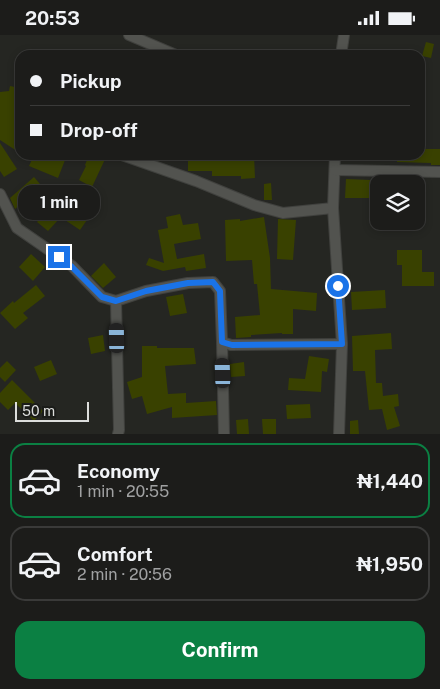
<!DOCTYPE html>
<meta charset="utf-8">
<style>
body{margin:0;font-family:"Public Sans",sans-serif;background:#292927;color:#f1f3f6;height:100vh;display:flex;flex-direction:column;font-size:19px;white-space:nowrap}
*{box-sizing:border-box;margin:0}
p{font-size:16px;color:#a0a1a2}
.icon{flex:none;width:28px;height:28px;fill:none;stroke:currentColor;stroke-width:2;stroke-linecap:round;stroke-linejoin:round}
.map{position:relative;height:399px;overflow:hidden}
.panel{display:flex;flex-direction:column;background:#1c1c1a;flex:1}
.panel>*{flex:none}
.guide{position:absolute;left:15px;top:15px;width:410px;height:110px;border-radius:15px;box-shadow:0 2px 8px #0003,0 0 0 1px #3a3a39;display:grid;align-content:center;height:110px;padding:0 15px;background:#1c1c1a}
.controls{position:absolute;left:370px;top:140px;display:grid;gap:10px}
.controls a{display:grid;place-items:center;width:55px;height:55px;border-radius:10px;background:#1c1c1a;box-shadow:0 2px 8px #0003,0 0 0 1px #3a3a39;font-size:25px}
.scale{position:absolute;left:15px;bottom:12px;width:74px;box-sizing:border-box;padding-left:5px;border:2px solid #dddedc;border-top:0;font-size:14px;line-height:18px;white-space:nowrap;color:#dddedc;-webkit-text-stroke:4px #1b1c19;paint-order:stroke}
.end{position:absolute;width:22px;height:22px;margin:-11px;border:6px solid #1a73e8;background:#fff;box-shadow:0 0 0 2px #fff}
.from{border-radius:50%}
.bubble{position:absolute;height:35px;border-radius:15px;background:#1c1c1a;box-shadow:0 2px 8px #0003,0 0 0 1px #3a3a39;font-size:16px;font-weight:700;line-height:35px;text-align:center}
.car{position:absolute;width:15px;height:30px;margin:-15px -8px;border-radius:6px;box-shadow:0 0 4px 1px #0007;background:linear-gradient(#222 24%,#8ab4d8 0 40%,#222 0 76%,#8ab4d8 0 86%,#222 0)}
.guide b{display:flex;align-items:center;gap:18px;height:48px;font-size:19px}
.guide b+b{border-top:1px solid #3a3a39}
.guide i{width:12px;height:12px;background:#f1f3f6}
ul{padding:9px 0 0;list-style:none}
li{display:flex;align-items:center;gap:15px;height:75px;margin:0 10px 8px;padding:0 5px;border:2px solid #3a3a39;border-radius:15px}
li div{flex:1}
li b{display:block;font-size:19px}
li em{font-style:normal;font-weight:700}
li.active{border-color:#0b8043}
li>.icon{width:45px;height:45px;stroke-width:1.5}
.primary-button{display:flex;gap:10px;margin-top:auto;padding:10px 15px}
.primary-button a{flex:1;height:58px;border-radius:15px;background:#0b8043;color:#fff;font-size:20px;font-weight:700;line-height:58px;text-align:center}
.status{display:flex;justify-content:space-between;align-items:center;height:35px;padding:0 25px;background:#1c1c1a;direction:ltr}
.status svg{height:14px;fill:currentColor}
.map>svg:first-child{display:block}
.building{fill:#394100}
.lines{fill:none;stroke-linecap:round;stroke-linejoin:round}
.minor-casing{stroke:#40413e;stroke-width:12}
.minor{stroke:#52534f;stroke-width:10}
.route{stroke:#1a73e8;stroke-width:6}
</style>
<div class="status"><b>20:53</b><svg viewBox="0 0 49 12"><path d="M0 12V9h3v3zM5 12V6h3v6zM10 12V3h3v9zM15 12V0h3v12zM26 1h20v11H26zM47 4h2v5h-2z"/></svg></div>
<div class="map">
<svg width="440" height="399" viewBox="0 0 440 399">
<rect width="100%" height="100%" fill="#252622"/>
<g class="building">
<path d="M426,7L434,9L431,23L422,21Z"/>
<path d="M10,51L20,53V118L0,105V57L9,56Z"/>
<path d="M0,108L17,134L4,142L0,136Z"/>
<path d="M420,114H440V130H431V128L397,127V120H420Z"/>
<path d="M34,120H67L58,143L29,131Z"/>
<path d="M89,120H107L92,152L79,145L86,131L85,130Z"/>
<path d="M188,120H254L255,143L241,144V141H212V136H188Z"/>
<path d="M34,142L45,155L38,161L35,157L15,174L10,163Z"/>
<path d="M346,144L371,145V163H345Z"/>
<path d="M271,148L272,165H264V149Z"/>
<path d="M49,174L60,183L48,196L37,187Z"/>
<path d="M72,175L87,185L80,195L65,185Z"/>
<path d="M180,179L183,190L198,188L201,204L174,209L177,224L204,219L206,233L186,236L185,232L163,236L146,230L149,223L164,228L158,195L168,193L166,182Z"/>
<path d="M264,182L270,223L271,254L317,258L316,276L293,274V299H282V298L251,300V302L236,303L235,282L260,280L257,249H254L252,225L226,226L225,185L240,184V186Z"/>
<path d="M278,184L296,185L293,225L277,224Z"/>
<path d="M397,215H422V237H434V251H402V230H397Z"/>
<path d="M31,219L45,232L33,246L19,232Z"/>
<path d="M104,228L116,242L103,253L91,241Z"/>
<path d="M36,250L45,261L23,278L28,283L15,294L0,278L13,266L14,268Z"/>
<path d="M385,255L386,273L352,275L351,257Z"/>
<path d="M183,259L187,278L170,281L166,262Z"/>
<path d="M391,298L392,314L375,315L376,348H382L383,361L398,359L399,371L394,372L400,391L387,395L382,374L369,375L365,336H353L352,301Z"/>
<path d="M103,300L105,316L91,319L88,303Z"/>
<path d="M142,311H157V313H194L196,329L165,331L168,359L186,358V368L216,366L217,380L172,383V372L147,379L142,361L132,364L127,347L142,342Z"/>
<path d="M309,321L329,324L327,337L322,336L321,357L288,355L289,343L305,344Z"/>
<path d="M51,325L57,339L40,346L34,332Z"/>
<path d="M7,326L16,335L5,347L0,342V333Z"/>
<path d="M244,327L245,341L231,342L230,329Z"/>
<path d="M12,345L43,376L34,386L15,368L8,375L0,367V358Z"/>
<path d="M310,369L311,383L287,384L286,370Z"/>
<path d="M248,384L249,399H237L236,385Z"/>
<path d="M262,384H276V399H263Z"/>
<path d="M358,385L359,399H350V386Z"/>
</g>
<g class="lines">
<g class="minor-casing">
<g id="minor">
<path d="M129,0L176,20"/>
<path d="M341,20L344,0"/>
<path d="M122,120L196,146L254,170L283,178L333,173"/>
<path d="M335,120L333,173L342,309L339,399"/>
<path d="M335,135L440,137"/>
<path d="M0,159L17,193L72,231L102,262L116,266L146,256L188,248L213,247L220,256L222,307L231,310L342,309"/>
<path d="M116,266L119,395L118,399"/>
<path d="M222,307L224,399"/>
</g>
</g>
<use href="#minor" class="minor"/>
</g>
<g class="lines">
<path class="route" d="M59,222L72,232L102,262L116,266L146,256L188,248L213,247L220,256L222,307L232,310L342,309L338,251"/>
</g>
</svg>
<div class="controls">
<a><svg class="icon" aria-label="layers" viewBox="0 0 24 24"><path d="M12 4l9 5-9 5-9-5zM3 14l9 5 9-5"/></svg></a>
</div>
<div class="scale">50 m</div>
<i class="end from" style="left:338px;top:251px"></i>
<i class="end" style="left:59px;top:222px"></i>
<div class="bubble" style="left:18px;top:150px;width:82px">1 min</div>
<i class="car" style="left:117px;top:303px;rotate:359deg"></i>
<i class="car" style="left:223px;top:338px;rotate:358deg"></i>
<div class="guide">
<b><i class="from"></i>Pickup</b>
<b><i></i>Drop-off</b>
</div>
</div>
<section class="panel">
<ul>
<li class="active"><svg class="icon" aria-label="car" viewBox="0 0 24 24"><path d="M5 17H2v-5l4-1 3-4h7l3 4 3 1v5h-3M9 17h6M6 11h13"/><circle cx="7" cy="17" r="2"/><circle cx="17" cy="17" r="2"/></svg><div><b>Economy</b><p>1 min · 20:55</p></div><em>₦1,440</em></li>
<li><svg class="icon" aria-label="car" viewBox="0 0 24 24"><path d="M5 17H2v-5l4-1 3-4h7l3 4 3 1v5h-3M9 17h6M6 11h13"/><circle cx="7" cy="17" r="2"/><circle cx="17" cy="17" r="2"/></svg><div><b>Comfort</b><p>2 min · 20:56</p></div><em>₦1,950</em></li>
</ul>
<div class="primary-button"><a>Confirm</a></div>
</section>
